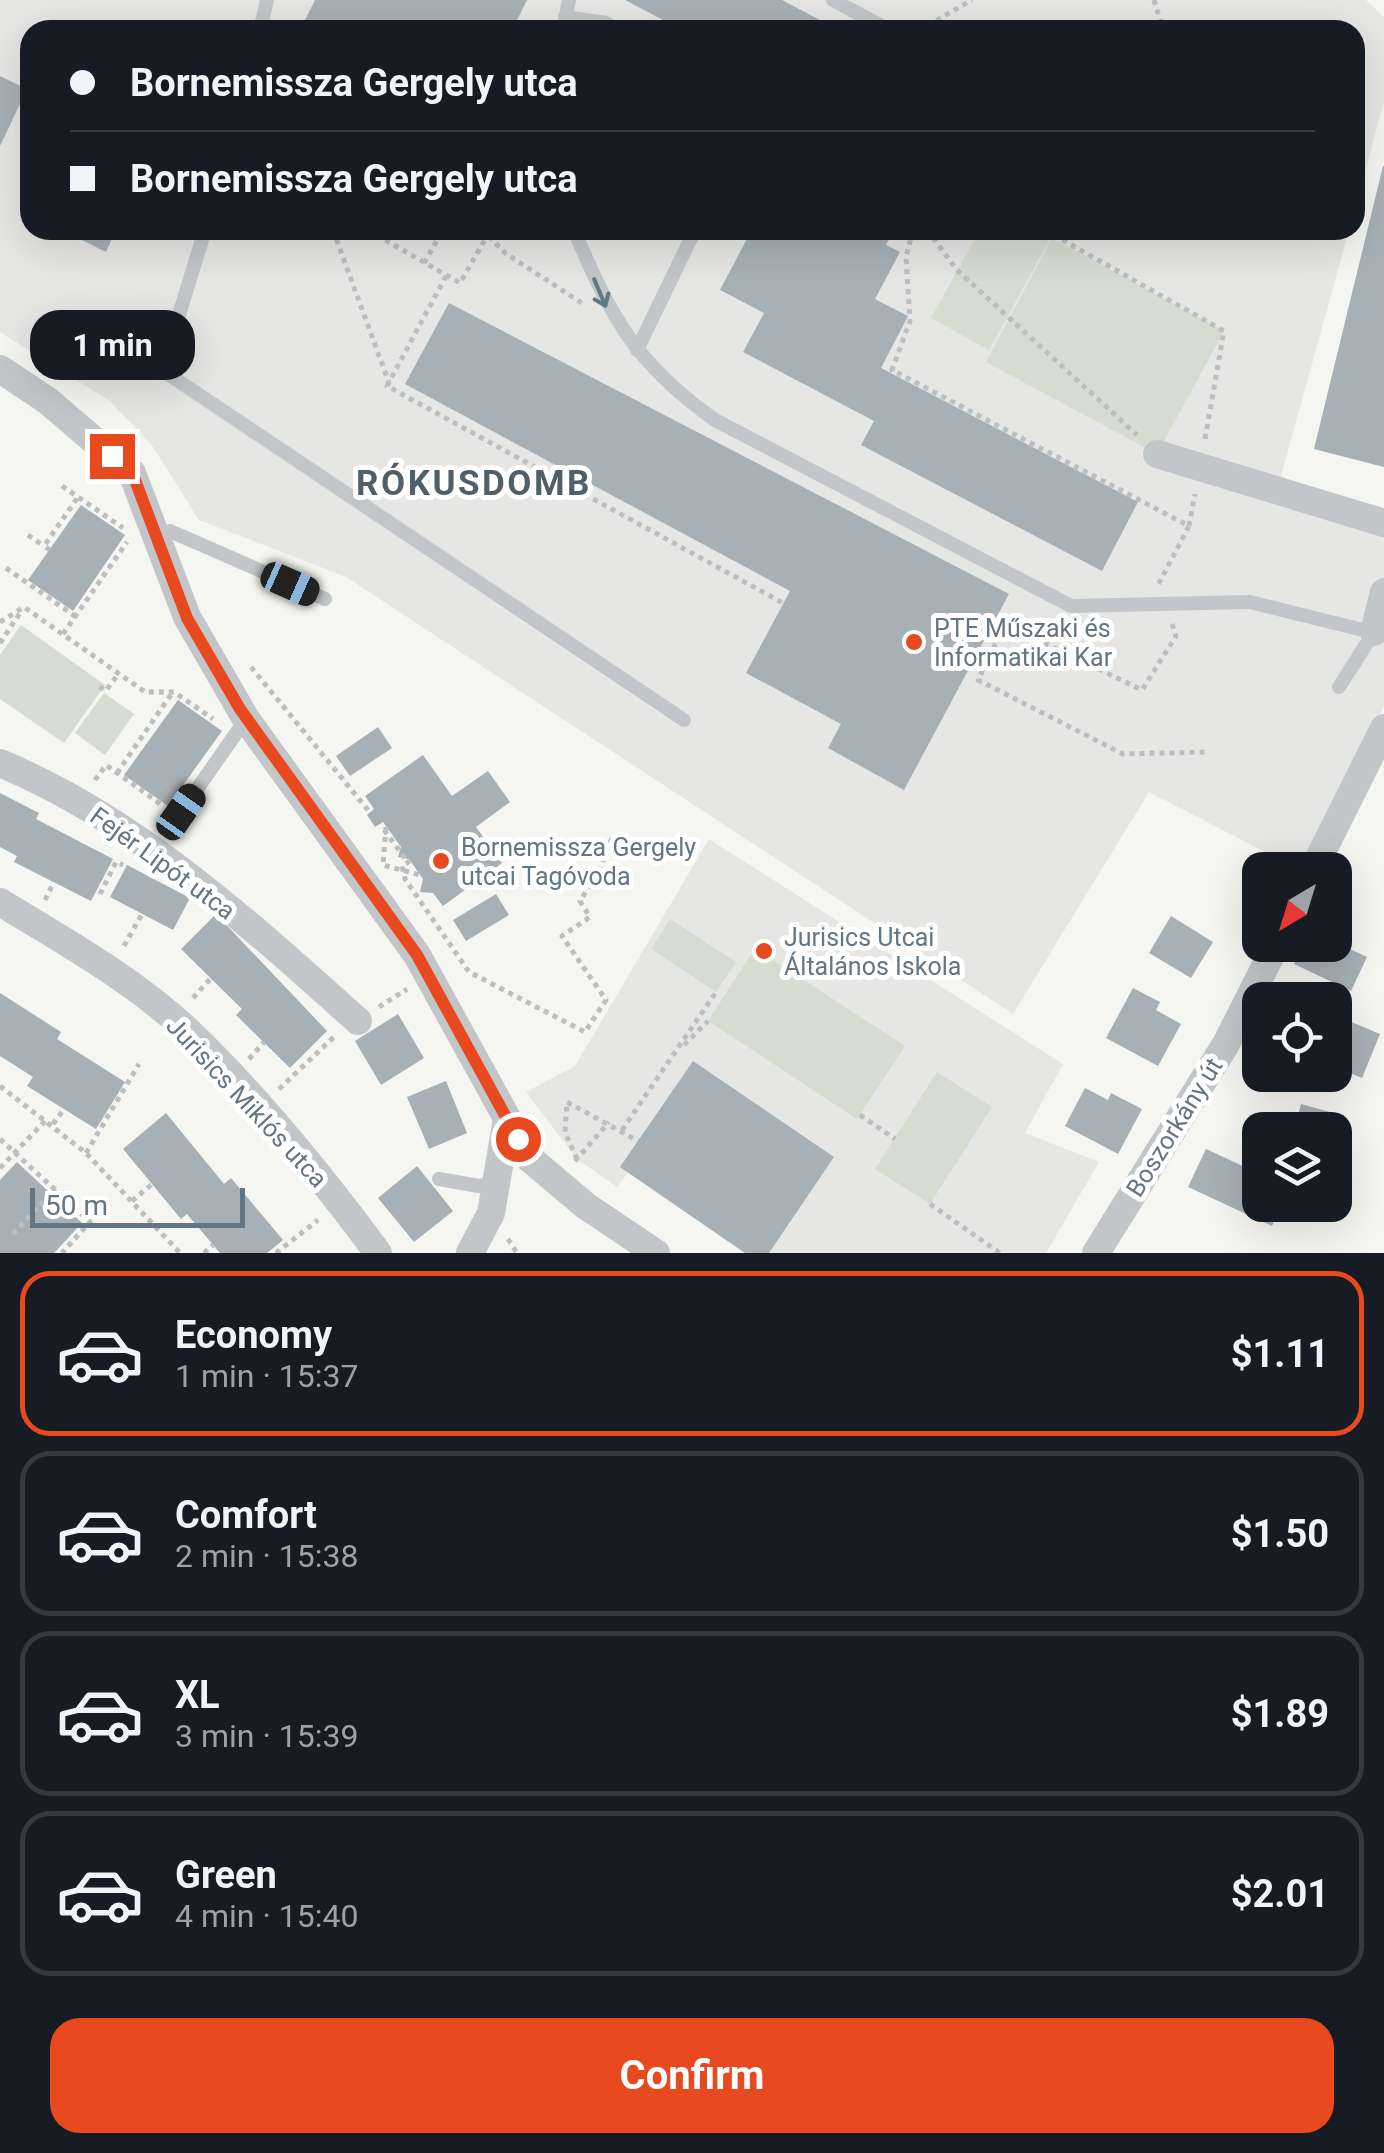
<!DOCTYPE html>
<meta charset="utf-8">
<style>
body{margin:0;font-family:Roboto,sans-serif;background:#20242c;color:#f1f3f6;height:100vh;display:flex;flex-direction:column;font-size:38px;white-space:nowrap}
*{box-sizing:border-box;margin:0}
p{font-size:32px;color:#9ea1a6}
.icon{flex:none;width:55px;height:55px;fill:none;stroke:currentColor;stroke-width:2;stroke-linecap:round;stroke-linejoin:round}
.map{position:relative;height:1253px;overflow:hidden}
.side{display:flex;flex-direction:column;background:#171b24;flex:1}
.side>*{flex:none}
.top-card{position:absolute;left:20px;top:20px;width:1345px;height:220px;border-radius:30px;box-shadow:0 10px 40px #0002;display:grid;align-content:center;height:220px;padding:0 50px;background:#171b24}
.needle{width:65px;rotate:218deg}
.fabs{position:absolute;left:1242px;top:852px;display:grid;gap:20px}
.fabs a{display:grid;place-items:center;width:110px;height:110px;border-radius:20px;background:#171b24;box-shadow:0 10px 40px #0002;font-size:50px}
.scale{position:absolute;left:30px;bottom:25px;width:215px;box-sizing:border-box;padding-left:10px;border:5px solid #637683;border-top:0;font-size:28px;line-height:35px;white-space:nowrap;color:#637683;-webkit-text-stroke:8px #fff;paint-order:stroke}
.end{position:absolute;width:45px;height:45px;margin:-22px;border:12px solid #e8491f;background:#fff;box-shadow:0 0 0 5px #fff}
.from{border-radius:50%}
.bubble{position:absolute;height:70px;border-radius:30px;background:#171b24;box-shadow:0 10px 40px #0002;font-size:32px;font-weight:700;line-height:70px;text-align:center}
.car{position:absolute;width:30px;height:60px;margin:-30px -15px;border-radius:12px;box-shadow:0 0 8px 2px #0007;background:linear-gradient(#222 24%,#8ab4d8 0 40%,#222 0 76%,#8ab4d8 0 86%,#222 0)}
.top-card b{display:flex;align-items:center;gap:35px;height:95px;font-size:38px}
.top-card b+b{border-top:2px solid #363941}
.top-card i{width:25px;height:25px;background:#f1f3f6}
ul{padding:18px 0 0;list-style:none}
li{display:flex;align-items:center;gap:30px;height:165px;margin:0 20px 15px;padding:0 30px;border:5px solid #363941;border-radius:30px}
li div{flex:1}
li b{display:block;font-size:38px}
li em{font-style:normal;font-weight:700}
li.active{border-color:#e8491f}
li>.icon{width:90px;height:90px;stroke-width:1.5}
.cta{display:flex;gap:20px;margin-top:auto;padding:20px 50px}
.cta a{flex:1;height:115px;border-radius:30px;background:#e8491f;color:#fff;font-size:40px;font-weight:700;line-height:115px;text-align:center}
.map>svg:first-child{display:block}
.built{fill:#e6e7e5}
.green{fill:#d6dcd2}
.building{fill:#a7b0b5}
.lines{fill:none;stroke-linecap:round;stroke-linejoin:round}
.path{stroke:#bcbec0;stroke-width:5;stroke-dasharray:5 5;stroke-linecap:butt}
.service{stroke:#c2c6c9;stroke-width:14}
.minor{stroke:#c2c6c9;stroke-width:28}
.path-bridge{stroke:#bcbec0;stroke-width:5;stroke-dasharray:5 5;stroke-linecap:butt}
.oneway{stroke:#637683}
.route{stroke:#e8491f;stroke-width:12}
.poi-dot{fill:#e8491f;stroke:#fff;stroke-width:4}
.labels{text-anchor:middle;stroke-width:10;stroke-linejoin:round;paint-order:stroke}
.poi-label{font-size:25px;fill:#637683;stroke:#fff;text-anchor:start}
.street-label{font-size:25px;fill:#637683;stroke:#fff}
.district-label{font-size:35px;font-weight:bold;letter-spacing:2.5px;fill:#515f68;stroke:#fff}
</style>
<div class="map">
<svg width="1384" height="1253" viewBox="0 0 1384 1253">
<rect width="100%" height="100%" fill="#f5f5f1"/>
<g class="built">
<path d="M0,0H1366L1384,17V102L1355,207V30H30V230H1349L1281,476L1384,521V706L1300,870L1149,792L1013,1014L346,577L199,520L153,447L110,401L0,332Z"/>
<path d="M709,839L1063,1064L1025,1133L1099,1162L1046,1253H745L628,1173L617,1187L577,1159L526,1092L575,1066Z"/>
</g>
<g class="green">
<path d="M980,230H1029L1049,241L989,350L931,318Z"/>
<path d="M1052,238L1224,331L1157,454L986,362Z"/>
<path d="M21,625L105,685L64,743L0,699V655Z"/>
<path d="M104,693L134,714L105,755L75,733Z"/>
<path d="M670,919L736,962L716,992L651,949Z"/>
<path d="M755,948L905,1046L857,1119L708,1021Z"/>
<path d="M937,1072L992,1107L930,1204L875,1169Z"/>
</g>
<g class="building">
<path d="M315,0H527L512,30H300Z"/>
<path d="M625,0H782L839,30H682Z"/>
<path d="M0,76L27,89L0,146Z"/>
<path d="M1383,166H1384V467L1314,449Z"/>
<path d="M62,230H116L106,252Z"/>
<path d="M740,230H894L886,245L900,252L875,299L908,316L881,368L1138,502L1102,571L861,445L874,421L743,352L764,313L720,290L749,235Z"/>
<path d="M449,303L1009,594L904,790L828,748L841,724L746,673L790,591L405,384Z"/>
<path d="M81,505L125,535L73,611L28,580Z"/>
<path d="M178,700L222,731L168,806L124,775Z"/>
<path d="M378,727L392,748L350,776L336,756Z"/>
<path d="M423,755L452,796L488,771L510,802L476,827L502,863L443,906L433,893L420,892L423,879L409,859L398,857L401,847L383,822L375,827L367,815L374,809L365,796Z"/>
<path d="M0,793L39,813L36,819L113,859L91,901L14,862L17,856L0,847Z"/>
<path d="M127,865L190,898L173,930L110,897Z"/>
<path d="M496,894L509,915L466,941L453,920Z"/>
<path d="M216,914L327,1031L290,1068L236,1015L242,1009L181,949Z"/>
<path d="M1171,916L1213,942L1191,978L1149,953Z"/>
<path d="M1335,942L1367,957L1351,991L1294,964L1303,945Z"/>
<path d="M1133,988L1160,1002L1156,1010L1181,1024L1158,1066L1106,1038Z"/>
<path d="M0,993L61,1032L57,1039L125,1082L96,1129L27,1086L33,1077L0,1056Z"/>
<path d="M398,1014L424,1058L381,1085L355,1041Z"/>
<path d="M1335,1015L1380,1034L1362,1078L1335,1067Z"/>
<path d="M693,1061L834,1157L769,1253H745L620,1167Z"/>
<path d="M446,1081L467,1133L429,1149L407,1097Z"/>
<path d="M1085,1088L1108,1100L1111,1093L1142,1109L1118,1154L1065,1126Z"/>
<path d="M1301,1104L1330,1112L1328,1120L1348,1125L1336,1168L1335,1130H1294Z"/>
<path d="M166,1113L224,1184L231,1178L283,1240L267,1253H220L187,1214L181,1219L123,1149Z"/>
<path d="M1206,1149L1260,1174V1205H1281L1272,1226L1188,1187Z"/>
<path d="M17,1162L82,1223L54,1253H0V1180Z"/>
<path d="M417,1166L453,1211L414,1242L378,1198Z"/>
</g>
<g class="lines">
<g class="path">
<path d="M1154,0L1163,30"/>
<path d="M919,30L972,0"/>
<path d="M333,230L389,383"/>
<path d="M368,230L460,283L487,236L478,230"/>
<path d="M913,230L906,257L910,321L892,370L1189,526L1158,585"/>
<path d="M927,230L957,270L1137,435"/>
<path d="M1045,230L1224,331L1205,439"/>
<path d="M489,236L505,253L585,305"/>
<path d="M424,263L443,230"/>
<path d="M446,276L387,386L783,603"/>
<path d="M62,486L123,528"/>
<path d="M1189,526L1195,494"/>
<path d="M28,535L44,546"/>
<path d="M50,550L44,546L78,497"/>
<path d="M6,568L76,617"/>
<path d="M0,622L24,607L145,692H174L213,719"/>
<path d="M1172,624L1176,636L1142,690L1005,624L978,680L1123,754L1206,752"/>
<path d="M63,634L127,542"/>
<path d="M0,643L22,610"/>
<path d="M251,667L368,810"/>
<path d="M100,690L103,686L107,689L119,673"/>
<path d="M117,773L172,693"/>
<path d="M95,780L106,765L163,806"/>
<path d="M384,830L408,862"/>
<path d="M410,861L402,866L405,879L469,972L585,1032L606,1000L562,936L590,917L580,901L599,871L613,835"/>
<path d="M100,894L116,862L123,865"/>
<path d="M45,900L54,882"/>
<path d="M124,946L142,914"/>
<path d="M193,998L211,978"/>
<path d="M379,1007L407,989"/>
<path d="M684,1045L708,1021"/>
<path d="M249,1059L264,1042"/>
<path d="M0,1086L86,1153L180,1253"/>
<path d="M279,1089L336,1035"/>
<path d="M860,1115L895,1139"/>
<path d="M53,1124L64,1109"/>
<path d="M622,1130L716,992"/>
<path d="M0,1139L90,1222L62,1253"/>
<path d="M86,1153L139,1064"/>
<path d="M577,1159L565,1132L567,1102L638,1141"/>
<path d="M575,1161L609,1122"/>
<path d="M0,1168L47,1119"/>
<path d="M132,1201L152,1184"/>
<path d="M930,1204L1000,1253"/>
<path d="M13,1234L55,1189"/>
<path d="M508,1239L517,1253"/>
<path d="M204,1253L213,1245"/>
<path d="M276,1253L318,1220"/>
</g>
<g class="service">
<path d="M833,0L889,30"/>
<path d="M565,17L606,23L617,30"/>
<path d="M260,30L267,0"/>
<path d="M563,30L569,0"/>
<path d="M205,230L162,370L684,720"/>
<path d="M574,230C611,318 636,364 715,420L1071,606L1250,602L1379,634"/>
<path d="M637,350L695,230"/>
<path d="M156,536L170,531L325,599"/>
<path d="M1339,687L1374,632"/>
<path d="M181,812L246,719"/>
<path d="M439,1179L479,1186L494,1183"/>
</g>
<g class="minor">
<path d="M0,369L48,401L132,473L187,617L246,719L417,955L529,1158L586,1206L656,1253"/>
<path d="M1157,454L1384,523"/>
<path d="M1374,632L1384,592"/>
<path d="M0,763C137,820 249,924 358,1021"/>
<path d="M1313,870L1384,728"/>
<path d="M0,902C64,941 134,980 189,1032C258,1098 321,1176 378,1253"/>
<path d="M470,1253L491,1213L507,1119"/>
<path d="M1096,1253L1226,1044L1276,945"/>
</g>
<path class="path-bridge" d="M386,827L383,865L420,875"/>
</g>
<defs><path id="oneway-shaft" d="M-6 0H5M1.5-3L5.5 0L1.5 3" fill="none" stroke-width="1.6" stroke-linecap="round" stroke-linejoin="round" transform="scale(2.5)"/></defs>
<use class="oneway" href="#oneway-shaft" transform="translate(600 293) rotate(67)"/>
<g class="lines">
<path class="route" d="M112,456L132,472L187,618L240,709L417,955L518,1139"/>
</g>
<g class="poi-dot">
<circle cx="914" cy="642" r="10"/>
<circle cx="441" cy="861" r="10"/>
<circle cx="764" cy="951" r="10"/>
</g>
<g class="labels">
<g class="poi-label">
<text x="934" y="637">PTE Műszaki és<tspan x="934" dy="29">Informatikai Kar</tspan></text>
<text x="461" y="856">Bornemissza Gergely<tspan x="461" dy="29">utcai Tagóvoda</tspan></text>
<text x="784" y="946">Jurisics Utcai<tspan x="784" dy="29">Általános Iskola</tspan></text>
</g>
<g class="street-label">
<text transform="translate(163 863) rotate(36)" y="9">Fejér Lipót utca</text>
<text transform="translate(247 1102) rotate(47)" y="9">Jurisics Miklós utca</text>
<text transform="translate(1174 1127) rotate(-58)" y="9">Boszorkány út</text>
</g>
<g class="district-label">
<text x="474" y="495">RÓKUSDOMB</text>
</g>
</g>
</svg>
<div class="fabs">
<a><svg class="needle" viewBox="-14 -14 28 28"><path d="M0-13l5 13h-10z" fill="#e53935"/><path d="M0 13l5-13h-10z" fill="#9ea1a6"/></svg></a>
<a><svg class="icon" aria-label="locate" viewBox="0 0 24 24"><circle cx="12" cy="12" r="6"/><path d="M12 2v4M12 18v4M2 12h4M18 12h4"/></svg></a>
<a><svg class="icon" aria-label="layers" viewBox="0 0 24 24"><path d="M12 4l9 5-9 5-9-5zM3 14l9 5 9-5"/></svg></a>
</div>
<div class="scale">50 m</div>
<i class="end from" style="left:518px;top:1139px"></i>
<i class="end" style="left:112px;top:456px"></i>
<div class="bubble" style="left:30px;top:310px;width:165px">1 min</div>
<i class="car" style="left:290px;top:584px;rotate:114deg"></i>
<i class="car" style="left:181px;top:812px;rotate:35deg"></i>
<div class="top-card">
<b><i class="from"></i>Bornemissza Gergely utca</b>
<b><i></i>Bornemissza Gergely utca</b>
</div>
</div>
<section class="side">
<ul>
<li class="active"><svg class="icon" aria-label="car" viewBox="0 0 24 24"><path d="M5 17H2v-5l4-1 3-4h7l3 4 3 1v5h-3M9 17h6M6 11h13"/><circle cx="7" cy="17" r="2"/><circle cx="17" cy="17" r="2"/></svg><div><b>Economy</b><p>1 min · 15:37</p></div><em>$1.11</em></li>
<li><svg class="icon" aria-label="car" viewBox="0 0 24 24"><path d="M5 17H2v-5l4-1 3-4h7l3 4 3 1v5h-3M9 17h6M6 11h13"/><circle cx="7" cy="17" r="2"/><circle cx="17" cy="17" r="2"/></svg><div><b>Comfort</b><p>2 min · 15:38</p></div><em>$1.50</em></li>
<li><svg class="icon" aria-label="car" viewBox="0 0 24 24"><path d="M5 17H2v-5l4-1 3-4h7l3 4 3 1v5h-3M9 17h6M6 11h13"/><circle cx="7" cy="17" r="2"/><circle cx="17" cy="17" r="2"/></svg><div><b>XL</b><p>3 min · 15:39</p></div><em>$1.89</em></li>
<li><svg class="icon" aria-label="car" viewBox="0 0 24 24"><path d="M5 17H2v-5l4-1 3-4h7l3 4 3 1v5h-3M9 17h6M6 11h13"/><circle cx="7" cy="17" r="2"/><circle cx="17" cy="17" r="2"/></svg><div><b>Green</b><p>4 min · 15:40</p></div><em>$2.01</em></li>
</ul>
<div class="cta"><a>Confirm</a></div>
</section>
